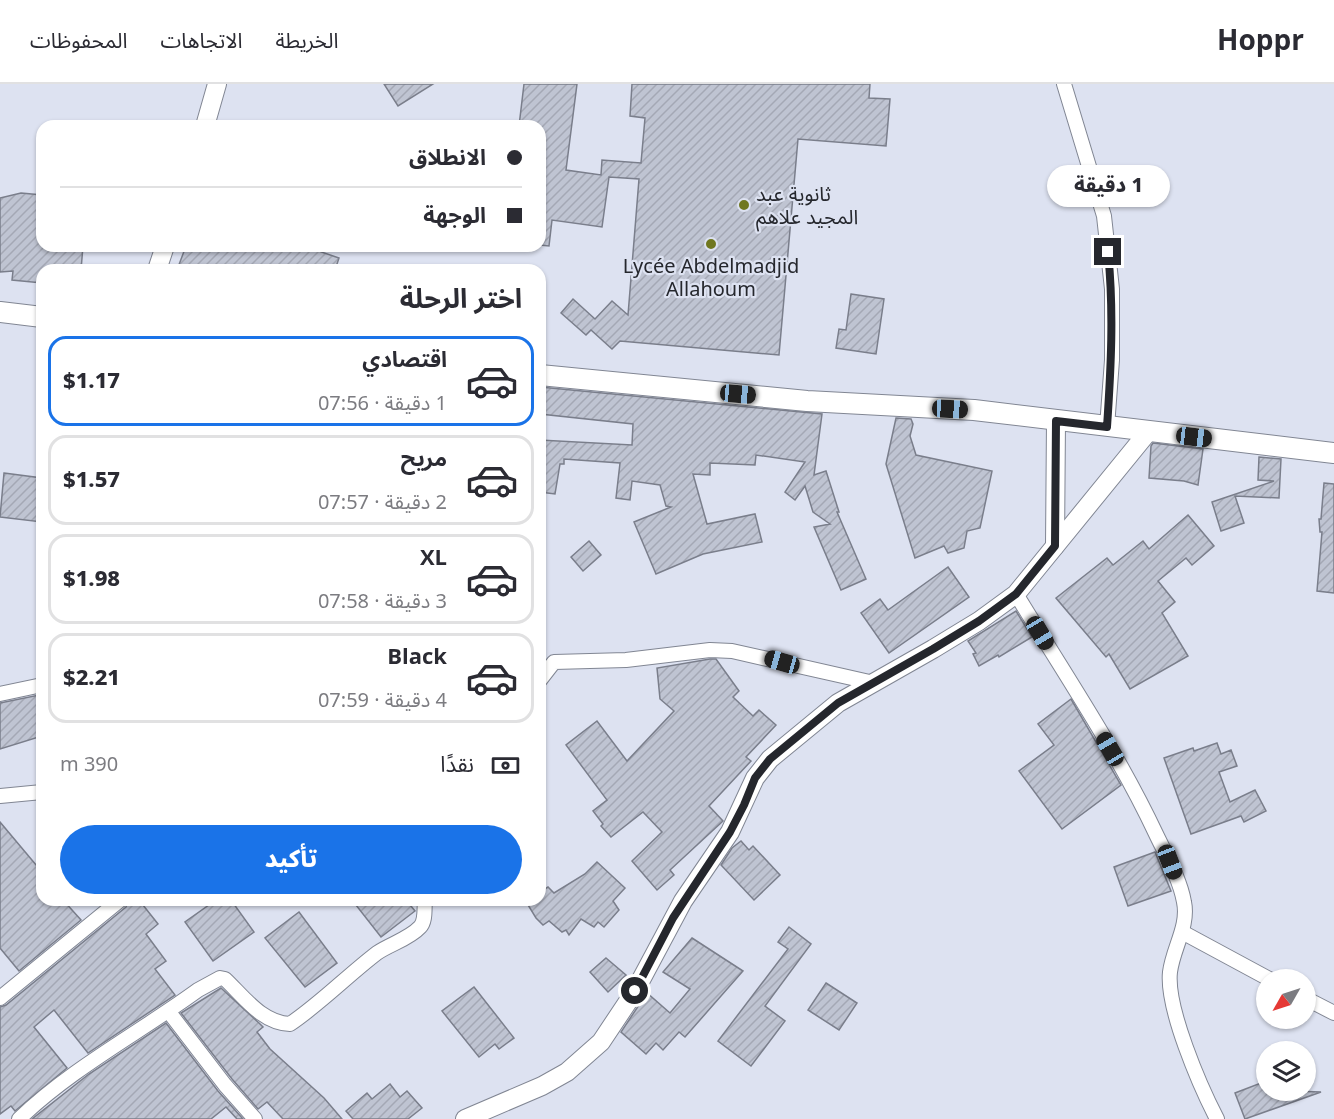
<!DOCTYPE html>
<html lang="ar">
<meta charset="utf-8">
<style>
body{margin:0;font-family:Georgia,"Noto Sans Arabic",serif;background:#f2f2f3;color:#2b2b33;direction:rtl;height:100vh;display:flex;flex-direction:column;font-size:22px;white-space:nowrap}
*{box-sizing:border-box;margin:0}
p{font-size:20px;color:#7c7c81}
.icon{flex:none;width:33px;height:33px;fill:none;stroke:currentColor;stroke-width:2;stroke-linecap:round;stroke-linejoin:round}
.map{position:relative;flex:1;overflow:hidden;direction:ltr}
.details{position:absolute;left:36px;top:180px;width:510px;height:642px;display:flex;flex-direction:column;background:#fff;border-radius:18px;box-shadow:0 2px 4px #0004;direction:rtl}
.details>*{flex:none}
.hud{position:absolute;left:36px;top:36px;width:510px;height:132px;border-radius:18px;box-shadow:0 2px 4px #0004;direction:rtl;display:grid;align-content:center;height:132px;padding:0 24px;background:#fff}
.needle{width:39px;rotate:231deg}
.tools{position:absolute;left:1256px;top:885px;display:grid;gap:12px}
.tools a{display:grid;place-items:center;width:60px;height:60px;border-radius:50%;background:#fff;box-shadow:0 2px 4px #0004;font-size:30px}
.end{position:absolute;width:27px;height:27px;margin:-14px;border:8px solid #25272d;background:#fff;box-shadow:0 0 0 3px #fff}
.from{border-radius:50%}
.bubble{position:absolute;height:42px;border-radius:21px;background:#fff;box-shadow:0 2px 4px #0004;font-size:20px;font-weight:800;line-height:42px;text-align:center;direction:rtl}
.car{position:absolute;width:18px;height:36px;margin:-18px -9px;border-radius:8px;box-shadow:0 0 4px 2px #0007;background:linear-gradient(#222 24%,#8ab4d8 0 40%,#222 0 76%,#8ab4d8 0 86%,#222 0)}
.hud b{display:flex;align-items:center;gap:21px;height:57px;font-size:22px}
.hud b+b{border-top:2px solid #e1e1e2}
.hud i{width:15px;height:15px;background:#2b2b33}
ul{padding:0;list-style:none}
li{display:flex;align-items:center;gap:18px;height:90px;margin:0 12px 9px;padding:0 12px;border:3px solid #e1e1e2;border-radius:18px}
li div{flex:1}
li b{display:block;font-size:22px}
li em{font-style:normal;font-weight:800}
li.active{border-color:#1a73e8}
li>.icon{width:54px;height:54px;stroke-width:1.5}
h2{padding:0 24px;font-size:27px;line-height:72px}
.pay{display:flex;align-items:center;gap:15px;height:66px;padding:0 24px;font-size:22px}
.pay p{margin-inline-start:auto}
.action{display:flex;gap:12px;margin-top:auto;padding:12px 24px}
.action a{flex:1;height:69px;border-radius:36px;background:#1a73e8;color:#fff;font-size:24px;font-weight:800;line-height:69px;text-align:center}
header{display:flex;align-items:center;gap:36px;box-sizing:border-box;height:84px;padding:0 30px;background:#fff;border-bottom:2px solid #e1e1e2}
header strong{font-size:28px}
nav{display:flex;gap:33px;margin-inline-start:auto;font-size:21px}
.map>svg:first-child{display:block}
.building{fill:url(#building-hatch);stroke:#7a7e8b;stroke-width:1.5}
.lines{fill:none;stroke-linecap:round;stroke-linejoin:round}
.minor-casing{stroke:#818693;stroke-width:16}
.tertiary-casing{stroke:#818693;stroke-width:20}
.secondary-casing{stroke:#818693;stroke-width:22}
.minor{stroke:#fff;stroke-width:14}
.tertiary{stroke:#fff;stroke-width:18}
.secondary{stroke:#fff;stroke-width:20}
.route{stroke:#25272d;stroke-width:8}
.poi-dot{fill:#707720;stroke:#dde2f1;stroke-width:2}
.labels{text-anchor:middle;stroke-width:4.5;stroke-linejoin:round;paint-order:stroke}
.poi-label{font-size:20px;fill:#25272d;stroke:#dde2f1;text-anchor:start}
</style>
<header>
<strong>Hoppr</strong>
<nav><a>الخريطة</a><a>الاتجاهات</a><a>المحفوظات</a></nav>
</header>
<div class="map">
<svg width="1334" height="1035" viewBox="0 0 1334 1035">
<defs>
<pattern id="building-hatch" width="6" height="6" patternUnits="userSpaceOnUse" patternTransform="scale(1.5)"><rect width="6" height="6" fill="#bfc4d2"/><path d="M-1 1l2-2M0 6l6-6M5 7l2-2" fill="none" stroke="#a4a8b5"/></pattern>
</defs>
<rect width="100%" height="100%" fill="#dde2f1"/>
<g class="building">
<path d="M384,0H433L398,22Z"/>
<path d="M524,0H577L566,86L601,91L602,76L641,79L645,34L630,32L632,0H870L869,14L890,15L886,62L798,55L779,271L620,257L612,265L591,246L586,251L561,229L573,215L595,235L612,217L628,231L639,95L609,93L602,143L552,136L549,162L540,161V42H519Z"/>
<path d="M21,109L42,111V162H83L81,186H42V199L12,196L13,187L0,188V114Z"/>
<path d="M186,162H304L339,174L335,186H177Z"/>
<path d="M851,210L884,215L876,270L836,264L839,245L846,246Z"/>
<path d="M540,303L822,330L814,391L826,387L839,428H837L866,495L841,506L814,443L830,440L813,428L805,402L795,416L785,408L805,378L756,371L755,381L710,379V391L693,390L707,440L755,430L762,458L703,470L656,490L634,438L671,423L666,422L660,401L632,397L630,416L616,414L620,379L564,375V380H560L555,410L540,408V356L632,361L633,340L540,330Z"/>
<path d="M896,334L911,335L913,340L910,352L916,371L992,387L980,444L967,447L964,464L948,469L944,462L915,474L886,380Z"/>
<path d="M1153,359L1203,365L1198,401L1184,397L1149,394L1151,362Z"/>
<path d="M1259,373L1281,375L1279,414L1235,412L1244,439L1221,447L1212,418L1274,397L1258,396Z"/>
<path d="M4,389L42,394V438L0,433Z"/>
<path d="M1324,399L1334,400V509L1317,507L1322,448H1320L1319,435H1321Z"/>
<path d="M1188,431L1214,462L1192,481L1186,474L1158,497L1175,518L1162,529L1188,572L1130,605L1109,570L1106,573L1056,514L1107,474L1113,481L1143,457L1149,465Z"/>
<path d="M589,457L601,471L583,487L571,473Z"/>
<path d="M948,483L969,513L889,569L861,529L880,515L888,526Z"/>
<path d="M1016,527L1032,553L999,573L998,571L979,582L973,570L976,569L968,557Z"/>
<path d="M710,575H716L739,607L733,613L753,632L759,626L776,641L746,673L751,677L709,722L723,737L670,786L674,791L657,806L632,777L662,748L643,728L611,753L601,742L603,740L593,727L607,716L566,661L597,637L627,677L674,627L660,615L657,584Z"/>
<path d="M39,611L42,620V652L0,665V619Z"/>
<path d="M1071,615L1121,701L1062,745L1019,687L1054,661L1038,640Z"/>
<path d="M1217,659L1221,670L1231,666L1237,682L1219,688L1230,718L1255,706L1266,727L1244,738L1241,732L1191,750L1164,674L1193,664L1194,667Z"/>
<path d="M0,738L42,788V816H63L81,836L19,887L0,864Z"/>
<path d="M741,757L749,766L753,762L780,791L754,816L721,781L732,764Z"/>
<path d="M1155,768L1171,807L1128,822L1114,783Z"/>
<path d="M597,778L625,804L613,817L619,826L604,843L598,838L594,843L581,835L569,851L566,846L562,848L549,837L543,841L536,834L525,816H540V808L548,803L554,809L585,790Z"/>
<path d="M129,816H139L158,840L146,850L166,877L155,885L175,911L88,969L54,926L34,943L67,984L15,1027L11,1022L0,1030V923L6,921L126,823Z"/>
<path d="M216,816H231L254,848L213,877L185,838Z"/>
<path d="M352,816H406L415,827L381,853Z"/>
<path d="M299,828L337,879L305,903L265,854Z"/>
<path d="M789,843L811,860L765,922L785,937L751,982L718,957L788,865L778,858Z"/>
<path d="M692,854L743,887L685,953L679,948L663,966L656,959L646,970L621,948L647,909L670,929L690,905L663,888Z"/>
<path d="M606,874L626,891L608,908L590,888Z"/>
<path d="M826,899L857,919L839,946L808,926Z"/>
<path d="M474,903L514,954L499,965L495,960L479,973L442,927Z"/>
<path d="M221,904L259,939L263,943L257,948L270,965L324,1014L342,1035H283L267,1018L258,1025L232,995L181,929Z"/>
<path d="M166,939L218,1007L243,1035H237L226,1023L211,1035H32L89,990Z"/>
<path d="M1266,997V1006L1321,1008L1245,1035L1235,1009Z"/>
<path d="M390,1000L400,1013L407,1007L422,1024L408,1035H353L346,1027L367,1009L372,1015Z"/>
</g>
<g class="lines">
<g class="minor-casing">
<g id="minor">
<path d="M1064,0L1104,132L1112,205V276L1107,343"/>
<path d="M1016,510C1064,589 1117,667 1156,750C1166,771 1180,795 1184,818C1189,842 1173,864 1170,888C1166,924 1200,1002 1217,1035"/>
<path d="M540,596L554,578L626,576L710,566L732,567L874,599"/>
<path d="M0,610L42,601"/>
<path d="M0,712L42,708"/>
<path d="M1182,848L1271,896"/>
<path d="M0,914L120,816"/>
<path d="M1305,914L1334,929"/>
<path d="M169,928L225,1001L255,1035"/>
<path d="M19,1035C72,984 139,949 198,906L220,894L225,895C244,913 262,939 290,940C321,919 347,892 377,869C390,860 409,855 420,843C426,837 424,824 425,816"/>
</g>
</g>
<g class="tertiary-casing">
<g id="tertiary">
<path d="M205,42L217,0"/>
<path d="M157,186L165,162"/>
<path d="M1055,462L1056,337"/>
<path d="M465,1035L542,1002L567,988L601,958L635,907L683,817L730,748L755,694L770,675L838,619L933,565L979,537L1016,510L1148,348"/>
</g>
</g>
<g class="secondary-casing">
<g id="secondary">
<path d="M0,228L42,233"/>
<path d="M540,291L807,317L974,326L1334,369"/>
</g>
</g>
<use href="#minor" class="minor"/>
<use href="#tertiary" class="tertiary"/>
<use href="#secondary" class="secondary"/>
</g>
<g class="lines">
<path class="route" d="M635,907L673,834L730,748L744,721L755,694L770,675L838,619L933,565L979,537L1016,510L1055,462L1056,337L1107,343C1111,284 1114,227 1108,168"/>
</g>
<g class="poi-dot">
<circle cx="744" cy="121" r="6"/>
<circle cx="711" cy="160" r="6"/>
</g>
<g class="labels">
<g class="poi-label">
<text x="756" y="117">ثانوية عبد<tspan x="756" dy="23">المجيد علاهم</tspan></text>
<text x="711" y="189" text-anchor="middle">Lycée Abdelmadjid<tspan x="711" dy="23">Allahoum</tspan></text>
</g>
</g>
</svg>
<div class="tools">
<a><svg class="needle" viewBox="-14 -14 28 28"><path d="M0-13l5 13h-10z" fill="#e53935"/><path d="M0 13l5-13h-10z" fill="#7c7c81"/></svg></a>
<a><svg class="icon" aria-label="layers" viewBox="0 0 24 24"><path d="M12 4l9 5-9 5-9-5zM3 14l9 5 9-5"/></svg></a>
</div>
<i class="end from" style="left:635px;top:907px"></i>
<i class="end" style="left:1108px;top:168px"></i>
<div class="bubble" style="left:1047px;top:81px;width:123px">1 دقيقة</div>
<i class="car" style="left:738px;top:310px;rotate:95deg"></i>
<i class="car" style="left:950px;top:325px;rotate:93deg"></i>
<i class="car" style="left:1194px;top:353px;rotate:97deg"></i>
<i class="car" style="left:1040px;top:549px;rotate:149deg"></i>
<i class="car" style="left:782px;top:578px;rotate:286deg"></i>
<i class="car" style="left:1110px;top:665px;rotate:330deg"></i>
<i class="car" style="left:1170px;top:778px;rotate:159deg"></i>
<div class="hud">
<b><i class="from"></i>الانطلاق</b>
<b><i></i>الوجهة</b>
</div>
<section class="details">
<h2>اختر الرحلة</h2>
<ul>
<li class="active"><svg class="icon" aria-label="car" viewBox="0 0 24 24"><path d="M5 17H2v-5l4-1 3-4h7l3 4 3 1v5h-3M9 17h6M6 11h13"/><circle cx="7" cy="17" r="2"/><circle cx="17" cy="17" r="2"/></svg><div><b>اقتصادي</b><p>1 دقيقة · 07:56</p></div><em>$1.17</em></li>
<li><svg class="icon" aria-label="car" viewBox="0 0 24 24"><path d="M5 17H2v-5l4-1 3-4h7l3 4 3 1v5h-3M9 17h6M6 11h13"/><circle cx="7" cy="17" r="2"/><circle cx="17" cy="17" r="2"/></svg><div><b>مريح</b><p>2 دقيقة · 07:57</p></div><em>$1.57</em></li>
<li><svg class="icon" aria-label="car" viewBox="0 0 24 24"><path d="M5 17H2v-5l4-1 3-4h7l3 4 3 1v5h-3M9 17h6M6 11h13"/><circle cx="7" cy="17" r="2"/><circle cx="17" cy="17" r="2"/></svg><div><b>XL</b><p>3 دقيقة · 07:58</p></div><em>$1.98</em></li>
<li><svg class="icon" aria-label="car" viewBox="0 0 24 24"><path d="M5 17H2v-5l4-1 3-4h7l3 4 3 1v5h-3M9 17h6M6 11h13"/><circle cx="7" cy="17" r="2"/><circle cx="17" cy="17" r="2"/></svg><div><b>Black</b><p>4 دقيقة · 07:59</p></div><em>$2.21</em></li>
</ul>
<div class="pay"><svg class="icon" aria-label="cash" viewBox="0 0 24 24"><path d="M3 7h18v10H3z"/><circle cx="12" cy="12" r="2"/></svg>نقدًا<p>390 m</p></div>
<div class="action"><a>تأكيد</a></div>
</section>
</div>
